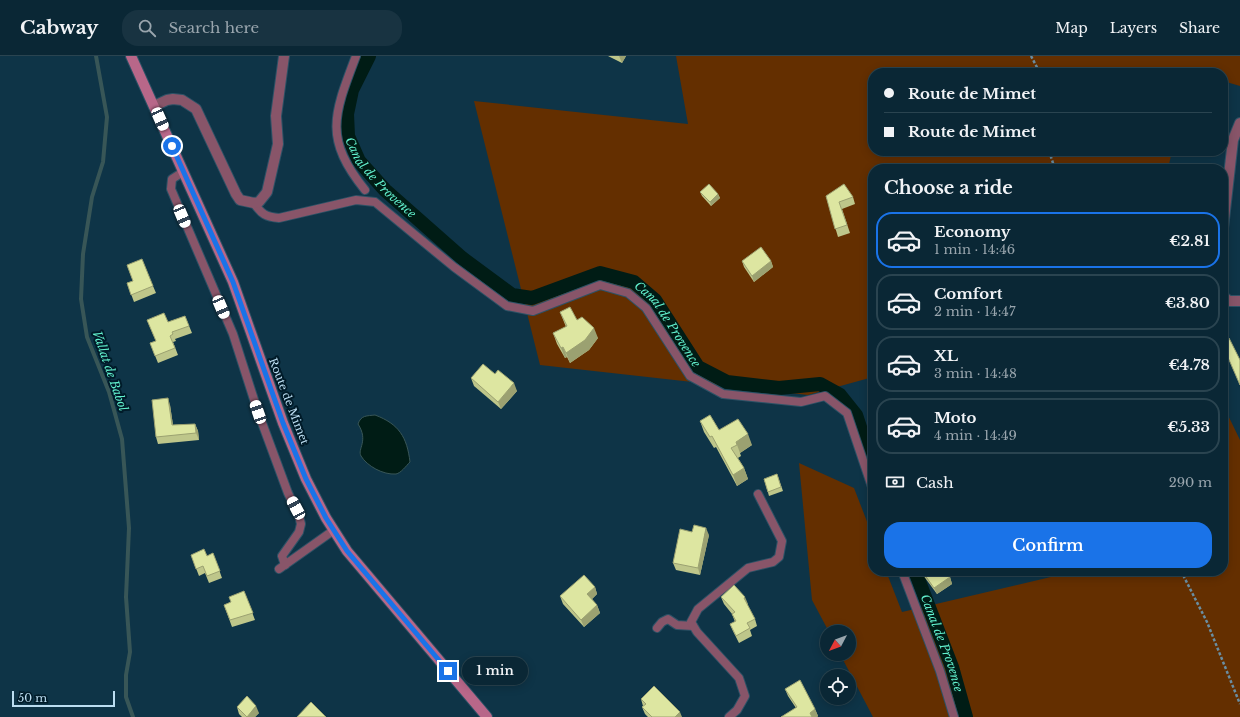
<!DOCTYPE html>
<meta charset="utf-8">
<style>
body{margin:0;font-family:"Libre Baskerville",serif;background:#183341;color:#f1f3f6;height:100vh;display:flex;flex-direction:column;font-size:15px;white-space:nowrap}
*{box-sizing:border-box;margin:0}
p{font-size:13px;color:#99a5ad}
.icon{flex:none;width:22px;height:22px;fill:none;stroke:currentColor;stroke-width:2;stroke-linecap:round;stroke-linejoin:round}
.map{position:relative;flex:1;overflow:hidden}
.sheet{position:absolute;left:868px;top:108px;width:360px;height:412px;display:flex;flex-direction:column;background:#0a2735;border-radius:16px;box-shadow:0 2px 10px #0003,0 0 0 1px #2a4450}
.sheet>*{flex:none}
.hud{position:absolute;left:868px;top:12px;width:360px;height:88px;border-radius:16px;box-shadow:0 2px 10px #0003,0 0 0 1px #2a4450;display:grid;align-content:center;height:88px;padding:0 16px;background:#0a2735}
.needle{width:26px;rotate:229deg}
.fabs{position:absolute;left:820px;top:569px;display:grid;gap:8px}
.fabs a{display:grid;place-items:center;width:36px;height:36px;border-radius:50%;background:#0a2735;box-shadow:0 2px 10px #0003,0 0 0 1px #2a4450;font-size:20px}
.scale{position:absolute;left:12px;bottom:10px;width:103px;box-sizing:border-box;padding-left:4px;border:2px solid #bbddf1;border-top:0;font-size:11px;line-height:14px;white-space:nowrap;color:#bbddf1;-webkit-text-stroke:3px #001b29;paint-order:stroke}
.end{position:absolute;width:18px;height:18px;margin:-9px;border:5px solid #1a73e8;background:#fff;box-shadow:0 0 0 2px #fff}
.from{border-radius:50%}
.bubble{position:absolute;height:28px;border-radius:14px;background:#0a2735;box-shadow:0 2px 10px #0003,0 0 0 1px #2a4450;font-size:13px;font-weight:600;line-height:28px;text-align:center}
.car{position:absolute;width:12px;height:24px;margin:-12px -6px;border-radius:5px;box-shadow:0 0 3px 1px #0007;background:linear-gradient(#fff 24%,#345 0 40%,#fff 0 76%,#345 0 86%,#fff 0)}
.hud b{display:flex;align-items:center;gap:14px;height:38px;font-size:15px}
.hud b+b{border-top:1px solid #2a4450}
.hud i{width:10px;height:10px;background:#f1f3f6}
ul{padding:0;list-style:none}
li{display:flex;align-items:center;gap:12px;height:56px;margin:0 8px 6px;padding:0 8px;border:2px solid #2a4450;border-radius:16px}
li div{flex:1}
li b{display:block;font-size:15px}
li em{font-style:normal;font-weight:600}
li.selected{border-color:#1a73e8}
li>.icon{width:36px;height:36px;stroke-width:1.5}
h2{padding:0 16px;font-size:18px;line-height:48px}
.pay{display:flex;align-items:center;gap:10px;height:44px;padding:0 16px;font-size:15px}
.pay p{margin-inline-start:auto}
.cta{display:flex;gap:8px;margin-top:auto;padding:8px 16px}
.cta a{flex:1;height:46px;border-radius:16px;background:#1a73e8;color:#fff;font-size:16px;font-weight:600;line-height:46px;text-align:center}
header{display:flex;align-items:center;gap:24px;box-sizing:border-box;height:56px;padding:0 20px;background:#0a2735;border-bottom:1px solid #2a4450}
header strong{font-size:19px}
nav{display:flex;gap:22px;margin-inline-start:auto;font-size:14px}
.search{width:280px;height:36px;background:#183341;display:flex;align-items:center;gap:10px;box-sizing:border-box;padding:0 14px;border-radius:16px;color:#99a5ad;font-size:15px}
.map>svg:first-child{display:block}
.green{fill:#642f00}
.water{fill:#001c15;stroke:#385657}
.lines{fill:none;stroke-linecap:round;stroke-linejoin:round}
.stream{stroke:#385657;stroke-width:4}
.canal{stroke:#001c15;stroke-width:14}
.lane-casing{stroke:#2d5266;stroke-width:10}
.street-casing{stroke:#2d5266;stroke-width:12}
.secondary-casing{stroke:#2d5266;stroke-width:12}
.path{stroke:#6a8ea2;stroke-width:2.5;stroke-dasharray:3 2;stroke-linecap:butt}
.lane{stroke:#885569;stroke-width:8}
.street{stroke:#885569;stroke-width:10}
.secondary{stroke:#b86789;stroke-width:10}
.wall{fill:#bec68a}
.shaded-wall{fill:#9ba171}
.building{fill:#dde6a1;stroke:#9ba171}
.route{stroke:#1a73e8;stroke-width:5}
.labels{text-anchor:middle;stroke-width:4;stroke-linejoin:round;paint-order:stroke}
.street-label{font-size:11px;fill:#bbddf1;stroke:#001b29}
.water-label{font-size:12px;font-style:italic;fill:#61f0cd;stroke:#001b29}
</style>
<header>
<strong>Cabway</strong>
<div class="search"><svg class="icon" aria-label="search" viewBox="0 0 24 24"><circle cx="10" cy="10" r="6"/><path d="M15 15l6 6"/></svg>Search here</div>
<nav><a>Map</a><a>Layers</a><a>Share</a></nav>
</header>
<div class="map">
<svg width="1240" height="661" viewBox="0 0 1240 661">
<rect width="100%" height="100%" fill="#0e3447"/>
<g class="green">
<path d="M676,0H1240V30L1223,25V17H873V95H1172L1168,113H873V321L808,339L540,309L474,45L688,68Z"/>
<path d="M1223,349L1240,384V661H873L840,598H849V576H829L812,544L799,407L854,432L873,481V515H886L902,556L1055,520L1053,515H1223Z"/>
</g>
<path class="water" d="M375,359C399,368 407,381 410,406C406,410 401,417 396,418C383,419 367,410 361,400C357,393 369,385 358,368C361,359 367,360 375,359Z"/>
<g class="lines">
<path class="stream" d="M96,0L107,61L103,106L92,141L83,198L81,243L87,281L109,336L122,383L129,472L126,541L130,596L126,619V641L133,661"/>
<g class="canal">
<path id="s1" d="M369,0L352,34L347,58L348,80L359,105L385,134L462,202L512,239L532,242L600,217L634,226L655,244L698,311L727,326L779,332L820,328L840,339L856,359L873,411"/>
<path id="s2" d="M915,515L952,611L966,661"/>
</g>
<g class="lane-casing">
<g id="lane">
<path d="M356,0C334,58 323,82 365,134"/>
<path d="M183,116L172,123L171,133L233,278L258,356L288,437L299,460L301,468L299,476L282,500L285,509"/>
<path d="M254,147C261,158 266,161 279,162L356,144L375,146L454,211L507,250L533,255L600,229L628,237L646,252L690,320L723,338L801,346L825,340L847,357L873,434"/>
<path d="M279,513L334,474"/>
<path d="M902,515L940,615L954,661"/>
<path d="M657,572L662,566L668,563L677,569L693,570"/>
<path d="M729,661L737,654L745,640L739,622L697,576L691,566L698,553L748,512L773,506L779,501L782,485L758,438"/>
</g>
</g>
<g class="street-casing">
<g id="street">
<path d="M154,50L167,44L173,43L182,44L196,53L236,138L240,144L254,147L259,146L267,136L278,88L276,60L284,0"/>
<path d="M1223,172L1233,84L1240,67"/>
<path d="M1223,240L1229,245H1240"/>
</g>
</g>
<g class="secondary-casing">
<path id="secondary" d="M131,0L233,226L283,367L306,423L326,462L347,495L487,661"/>
</g>
<g class="path">
<path d="M1031,0L1040,17"/>
<path d="M1049,95L1055,113"/>
<path d="M1181,515L1207,566L1240,648"/>
</g>
<use href="#lane" class="lane"/>
<use href="#street" class="street"/>
<use href="#secondary" class="secondary"/>
</g>
<g class="wall">
<path d="M608,0H626L622,7Z"/>
<path d="M700,136L718,138L720,142L711,150L702,140Z"/>
<path d="M826,140L853,141L855,148L842,153L850,177L838,181Z"/>
<path d="M742,205H771L773,211L754,226L744,211Z"/>
<path d="M127,209L153,230L156,237L134,246L127,227L133,225Z"/>
<path d="M560,256L577,264L598,282L589,294L570,307L567,301L565,302L557,288L553,277L566,271Z"/>
<path d="M185,260L192,277L175,283L176,285L173,286L178,299L158,307L150,287L156,285L147,264L168,266Z"/>
<path d="M495,318L517,335L501,353L474,330L471,322Z"/>
<path d="M170,349L173,369L195,368L198,375L199,384L158,388L156,381Z"/>
<path d="M700,365L752,389L740,397L741,400L738,402L744,412L748,423L737,430L716,391L714,392L704,376Z"/>
<path d="M777,418L783,435L769,440L764,423Z"/>
<path d="M709,479L700,519L676,514L673,507Z"/>
<path d="M213,497L222,522L209,527L205,517L199,520L191,499L207,500Z"/>
<path d="M920,515H945L950,521L952,528L937,538Z"/>
<path d="M595,531L597,538L592,543L597,549L600,557L584,571L563,548L560,540Z"/>
<path d="M244,535L255,564L232,571L224,549L231,546Z"/>
<path d="M721,541L748,548L747,549L755,563L757,570L750,574L752,580L739,587L733,575L730,568L735,566L732,558L724,548Z"/>
<path d="M785,633L815,653L818,660L817,661H781L796,652L788,640Z"/>
<path d="M641,643L682,661H648L645,658L642,651L643,650Z"/>
<path d="M237,651L259,657L255,661H242L239,658Z"/>
</g>
<g class="shaded-wall">
<path d="M619,0H626L622,7Z"/>
<path d="M718,138L720,142L711,150L710,146Z"/>
<path d="M771,205L773,211L754,226L752,220Z"/>
<path d="M594,272L598,282L589,294L570,307L566,297Z"/>
<path d="M563,291L567,301L565,302L561,292Z"/>
<path d="M514,327L517,335L501,353L498,346Z"/>
<path d="M168,342L170,349L174,376L172,369Z"/>
<path d="M195,368L198,375L199,384L196,377Z"/>
<path d="M748,378L752,389L740,397L736,386Z"/>
<path d="M744,412L748,423L737,430L733,419Z"/>
<path d="M706,472L709,479L700,519L698,512Z"/>
<path d="M950,521L952,528L937,538L934,532Z"/>
<path d="M595,531L597,538L590,545L587,538Z"/>
<path d="M745,541L748,548L746,550L744,542Z"/>
<path d="M597,549L600,557L584,571L581,564Z"/>
<path d="M256,650L259,657L255,661H247Z"/>
<path d="M815,653L818,660L817,661H811L810,657Z"/>
<path d="M680,656L682,661H675Z"/>
</g>
<g class="building">
<path d="M1167,111L1182,113H1167Z"/>
<path d="M709,128L718,138L710,146L700,136Z"/>
<path d="M844,128L853,141L839,146L847,169L835,173L826,140Z"/>
<path d="M761,191L771,205L752,220L742,205Z"/>
<path d="M142,203L153,230L131,239L127,227L133,225L127,209Z"/>
<path d="M570,251L577,264L582,261L594,272L585,284L566,297L563,291L561,292L553,277L567,270L560,256Z"/>
<path d="M164,257L168,266L185,260L189,270L172,276L173,278L170,280L175,292L155,300L150,287L156,285L147,264Z"/>
<path d="M1229,282L1240,304V329L1223,290V285Z"/>
<path d="M483,308L495,318L498,314L514,327L498,346L471,322Z"/>
<path d="M168,342L172,369L195,368L196,377L156,381L152,344Z"/>
<path d="M710,359L719,374L738,363L748,378L736,386L737,389L731,392L744,412L733,419L712,380L710,381L700,365Z"/>
<path d="M777,418L781,431L768,436L764,423Z"/>
<path d="M694,469L706,472L698,512L673,507L680,473L692,476Z"/>
<path d="M204,493L207,500L213,497L220,515L207,520L203,510L196,513L191,499Z"/>
<path d="M922,515H945L950,521L934,532Z"/>
<path d="M584,519L595,531L587,538L597,549L581,564L560,540Z"/>
<path d="M734,529L745,541L744,542L755,563L747,567L750,572L736,580L730,568L736,565L732,558L735,556L721,541Z"/>
<path d="M244,535L253,557L230,564L224,549L231,546L229,541Z"/>
<path d="M800,624L815,653L810,657L812,661H781L797,651L785,633Z"/>
<path d="M654,630L680,656L675,661H652L642,651L646,648L641,643Z"/>
<path d="M247,640L256,650L247,661L237,651Z"/>
<path d="M311,646L326,661H297Z"/>
</g>
<g class="lines">
<path class="route" d="M172,90L233,226L283,367L306,423L326,462L347,495L448,615"/>
</g>
<g class="labels">
<g class="street-label">
<text transform="translate(289 345) rotate(69)" y="4">Route de Mimet</text>
</g>
<g class="water-label">
<text dy="4" stroke="none"><textPath href="#s1" startOffset="138">Canal de Provence</textPath></text>
<text dy="4" stroke="none"><textPath href="#s1" startOffset="498">Canal de Provence</textPath></text>
<text transform="translate(110 315) rotate(71)" y="4">Vallat de Babol</text>
<text dy="4" stroke="none"><textPath href="#s2" startOffset="77">Canal de Provence</textPath></text>
</g>
</g>
</svg>
<div class="fabs">
<a><svg class="needle" viewBox="-14 -14 28 28"><path d="M0-13l5 13h-10z" fill="#e53935"/><path d="M0 13l5-13h-10z" fill="#99a5ad"/></svg></a>
<a><svg class="icon" aria-label="locate" viewBox="0 0 24 24"><circle cx="12" cy="12" r="6"/><path d="M12 2v4M12 18v4M2 12h4M18 12h4"/></svg></a>
</div>
<div class="scale">50 m</div>
<i class="end from" style="left:172px;top:90px"></i>
<i class="end" style="left:448px;top:615px"></i>
<div class="bubble" style="left:462px;top:601px;width:66px">1 min</div>
<i class="car" style="left:160px;top:63px;rotate:156deg"></i>
<i class="car" style="left:182px;top:160px;rotate:157deg"></i>
<i class="car" style="left:221px;top:251px;rotate:157deg"></i>
<i class="car" style="left:258px;top:356px;rotate:341deg"></i>
<i class="car" style="left:296px;top:452px;rotate:332deg"></i>
<div class="hud">
<b><i class="from"></i>Route de Mimet</b>
<b><i></i>Route de Mimet</b>
</div>
<section class="sheet">
<h2>Choose a ride</h2>
<ul>
<li class="selected"><svg class="icon" aria-label="car" viewBox="0 0 24 24"><path d="M5 17H2v-5l4-1 3-4h7l3 4 3 1v5h-3M9 17h6M6 11h13"/><circle cx="7" cy="17" r="2"/><circle cx="17" cy="17" r="2"/></svg><div><b>Economy</b><p>1 min · 14:46</p></div><em>€2.81</em></li>
<li><svg class="icon" aria-label="car" viewBox="0 0 24 24"><path d="M5 17H2v-5l4-1 3-4h7l3 4 3 1v5h-3M9 17h6M6 11h13"/><circle cx="7" cy="17" r="2"/><circle cx="17" cy="17" r="2"/></svg><div><b>Comfort</b><p>2 min · 14:47</p></div><em>€3.80</em></li>
<li><svg class="icon" aria-label="car" viewBox="0 0 24 24"><path d="M5 17H2v-5l4-1 3-4h7l3 4 3 1v5h-3M9 17h6M6 11h13"/><circle cx="7" cy="17" r="2"/><circle cx="17" cy="17" r="2"/></svg><div><b>XL</b><p>3 min · 14:48</p></div><em>€4.78</em></li>
<li><svg class="icon" aria-label="car" viewBox="0 0 24 24"><path d="M5 17H2v-5l4-1 3-4h7l3 4 3 1v5h-3M9 17h6M6 11h13"/><circle cx="7" cy="17" r="2"/><circle cx="17" cy="17" r="2"/></svg><div><b>Moto</b><p>4 min · 14:49</p></div><em>€5.33</em></li>
</ul>
<div class="pay"><svg class="icon" aria-label="cash" viewBox="0 0 24 24"><path d="M3 7h18v10H3z"/><circle cx="12" cy="12" r="2"/></svg>Cash<p>290 m</p></div>
<div class="cta"><a>Confirm</a></div>
</section>
</div>
